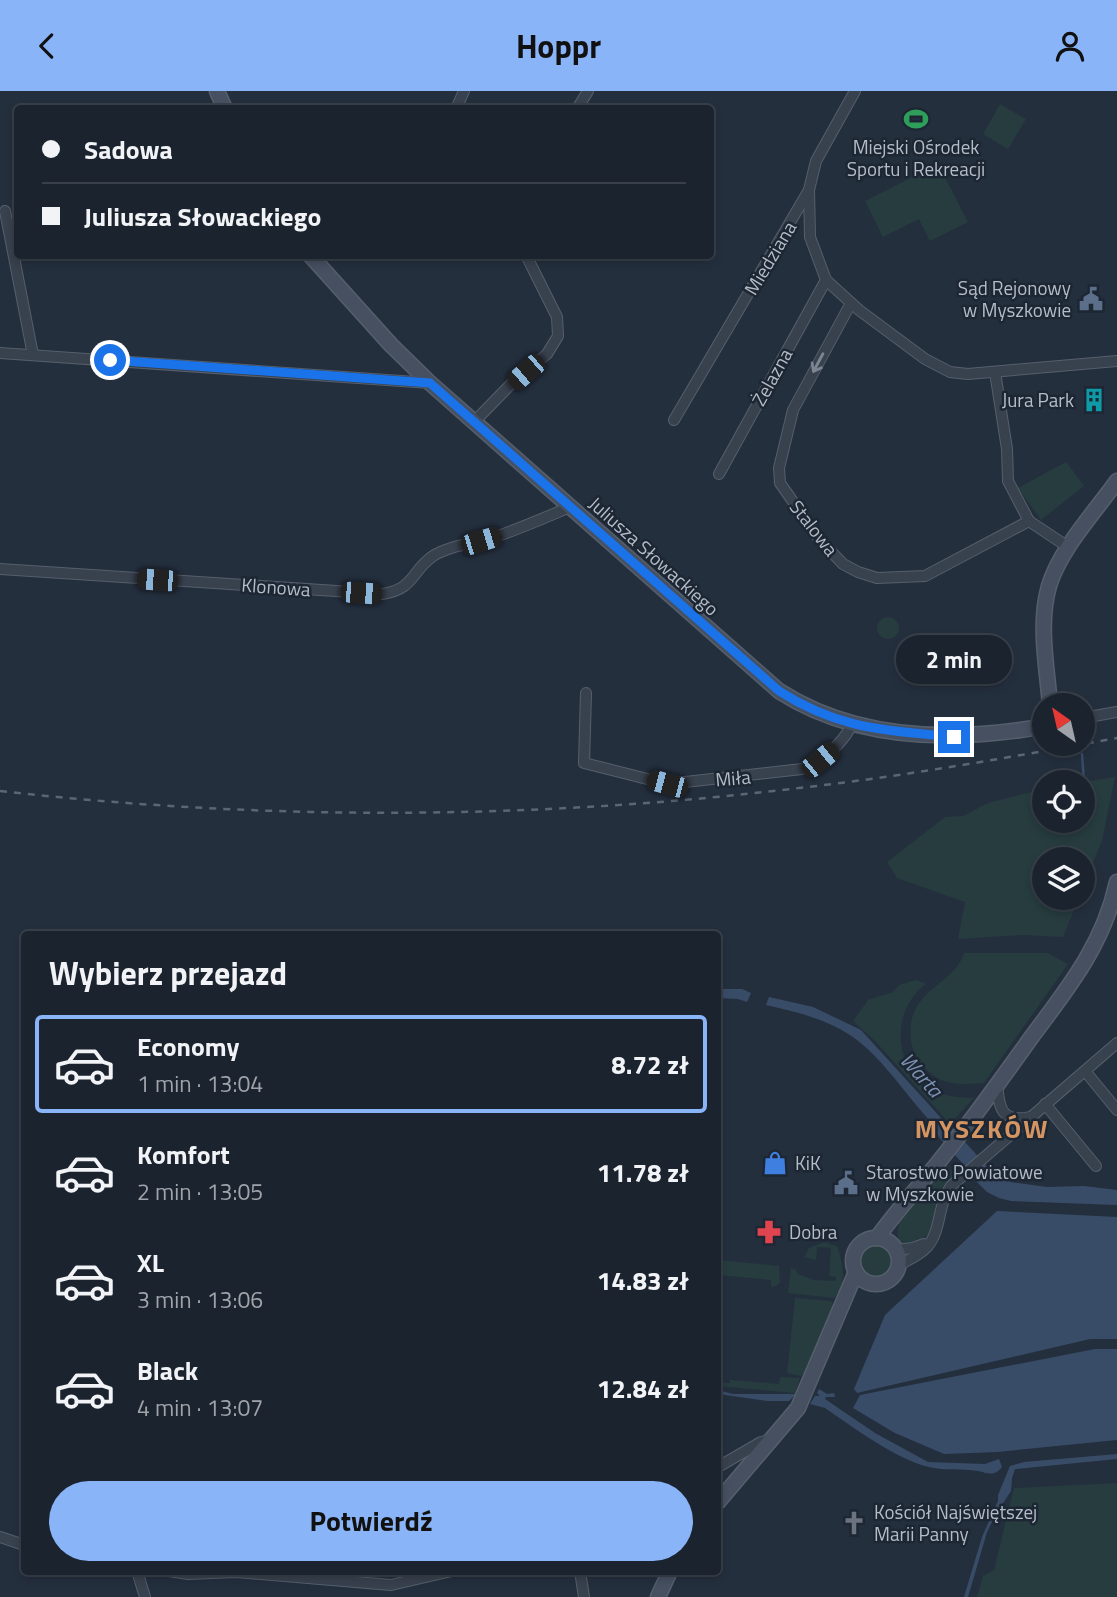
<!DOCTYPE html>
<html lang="pl">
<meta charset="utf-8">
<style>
body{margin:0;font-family:"Titillium Web",sans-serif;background:#242b36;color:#f1f3f6;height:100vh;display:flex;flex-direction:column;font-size:26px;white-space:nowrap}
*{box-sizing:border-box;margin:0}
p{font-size:23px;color:#a0a4aa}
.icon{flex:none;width:38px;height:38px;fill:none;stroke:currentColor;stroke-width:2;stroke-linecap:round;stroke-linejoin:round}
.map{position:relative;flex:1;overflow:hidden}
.side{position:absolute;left:21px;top:840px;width:700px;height:644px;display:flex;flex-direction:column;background:#1b232e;border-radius:7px;box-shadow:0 4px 10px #0003,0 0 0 2px #39404a}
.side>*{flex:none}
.guide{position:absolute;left:14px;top:14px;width:700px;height:154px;border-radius:7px;box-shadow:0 4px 10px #0003,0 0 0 2px #39404a;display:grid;align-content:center;height:154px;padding:0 28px;background:#1b232e}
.needle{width:46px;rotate:326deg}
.controls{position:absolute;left:1032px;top:602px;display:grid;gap:14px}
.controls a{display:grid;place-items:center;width:63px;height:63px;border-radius:50%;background:#1b232e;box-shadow:0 4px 10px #0003,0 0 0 2px #39404a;font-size:35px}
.end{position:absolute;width:32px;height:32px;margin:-16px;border:9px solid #1a73e8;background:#fff;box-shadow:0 0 0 4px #fff}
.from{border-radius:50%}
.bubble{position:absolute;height:49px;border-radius:24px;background:#1b232e;box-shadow:0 4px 10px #0003,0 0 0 2px #39404a;font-size:23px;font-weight:700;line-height:49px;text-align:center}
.car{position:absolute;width:21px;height:42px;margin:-21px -10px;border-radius:9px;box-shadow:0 0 5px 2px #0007;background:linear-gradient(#222 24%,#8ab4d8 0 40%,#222 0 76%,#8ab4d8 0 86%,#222 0)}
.guide b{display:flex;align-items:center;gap:24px;height:66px;font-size:26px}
.guide b+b{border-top:2px solid #39404a}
.guide i{width:18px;height:18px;background:#f1f3f6}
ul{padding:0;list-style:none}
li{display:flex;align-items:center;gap:21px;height:98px;margin:0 14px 10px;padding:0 14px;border:4px solid transparent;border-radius:7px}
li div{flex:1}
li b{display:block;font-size:26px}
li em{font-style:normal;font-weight:700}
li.on{border-color:#8ab4f8}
li>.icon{width:63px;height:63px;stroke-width:1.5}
h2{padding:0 28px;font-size:32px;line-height:84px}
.primary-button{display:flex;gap:14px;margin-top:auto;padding:14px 28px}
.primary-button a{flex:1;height:80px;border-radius:42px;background:#8ab4f8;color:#111;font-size:28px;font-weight:700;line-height:80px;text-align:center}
header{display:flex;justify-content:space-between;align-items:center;height:91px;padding:0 28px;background:#8ab4f8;color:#111;font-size:32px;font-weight:700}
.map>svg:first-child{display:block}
.green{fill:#263c3f}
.water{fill:#394c67}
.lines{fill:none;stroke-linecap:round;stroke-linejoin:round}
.stream{stroke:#394c67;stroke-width:2.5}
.river{stroke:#394c67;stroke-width:16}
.street-casing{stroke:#565f6c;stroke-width:12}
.secondary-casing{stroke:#565f6c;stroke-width:17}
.street{stroke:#38414e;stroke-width:10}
.secondary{stroke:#465061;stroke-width:14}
.rail{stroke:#5a6575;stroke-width:2.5;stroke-dasharray:7 7;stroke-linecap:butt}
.oneway{stroke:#7c8592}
.route{stroke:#1a73e8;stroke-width:9}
.labels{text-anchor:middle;stroke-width:5;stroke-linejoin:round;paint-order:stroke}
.poi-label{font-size:19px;fill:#b4bcc9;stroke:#1d2633;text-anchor:start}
.street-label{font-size:19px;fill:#b4bcc9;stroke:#1d2633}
.water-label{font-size:21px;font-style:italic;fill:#7c92b1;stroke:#1d2633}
.district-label{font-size:26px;font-weight:bold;letter-spacing:2px;fill:#d59563;stroke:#1d2633}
</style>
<header><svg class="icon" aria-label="back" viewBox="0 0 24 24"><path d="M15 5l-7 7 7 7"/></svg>Hoppr<svg class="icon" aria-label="person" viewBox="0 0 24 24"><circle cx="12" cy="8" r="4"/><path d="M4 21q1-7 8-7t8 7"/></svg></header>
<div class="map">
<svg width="1117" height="1506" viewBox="0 0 1117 1506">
<rect width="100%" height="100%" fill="#242f3e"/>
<g class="green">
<path d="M1000,13L1026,28L1008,58L983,43Z"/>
<path d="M938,73L968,131L930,150L919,128L883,146L865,110Z"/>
<path d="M1066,371L1084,395L1041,429L1018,397Z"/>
<circle cx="888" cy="537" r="11"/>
<path d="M1115,686L1102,750L1083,796V768H1045V807H1079L1063,846L1023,844L958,848L965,811L897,787L887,771L945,726L963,725L988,712L1039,699L1045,698V730H1083V691Z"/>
<path d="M964,862H1048L1068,873L984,992C957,994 938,995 920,971C906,953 907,923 924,906C937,891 958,883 964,862Z"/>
<path d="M916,889L926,893C891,918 892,976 931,998C944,1005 960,1007 974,1007L950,1033L875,950L853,930L868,909L893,901L899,894Z"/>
<path d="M944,1073L956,1084C950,1093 941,1101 937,1112C934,1122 936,1134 928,1143C912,1161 891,1158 900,1130Z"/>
<path d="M824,1151L837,1155C843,1171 848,1195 834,1207L788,1202L791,1177L795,1178L798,1183L814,1189L836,1190V1186L829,1185L831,1157L817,1156L816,1169L804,1166L809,1157Z"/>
<circle cx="876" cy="1169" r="17"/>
<path d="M718,1169L779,1175L780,1192L776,1195L771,1196V1189L718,1184Z"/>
<path d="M795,1207L831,1210L833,1214L804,1282L801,1285L787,1282Z"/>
<path d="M780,1286L800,1287L795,1302L718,1295V1291L730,1292V1289L779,1293Z"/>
<path d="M1117,1392V1506H977L983,1485L994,1479L1014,1397Z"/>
</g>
<g class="water">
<path d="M718,898H742L751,902L747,911L738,908L718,907Z"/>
<path d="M769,906L813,916L861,939L952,1039L945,1049L942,1042C912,1014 890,975 857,949C831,929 797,921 766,914Z"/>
<path d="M992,1075L1010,1091L1047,1096L1084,1095L1117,1099V1114L1011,1110L999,1107L987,1101L976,1090Z"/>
<path d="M997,1120L1117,1126V1248H1090L857,1302L854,1298L885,1224Z"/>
<path d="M1095,1258H1117V1349L997,1361L944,1363L895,1342L853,1317L860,1304Z"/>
<path d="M819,1298L827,1303L834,1302L835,1306H826L825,1308L875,1342L928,1371L985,1373L999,1368L1002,1376C994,1386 988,1382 978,1380C962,1377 945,1380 929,1376C897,1369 853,1336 825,1317L810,1313L815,1305H820L817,1302Z"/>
<path d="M718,1299L733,1303H796L789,1310H767L718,1303Z"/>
<path d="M1117,1363V1368L1015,1378L1012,1387L1011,1400L996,1423L987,1441L968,1506H964L982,1446L998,1410V1404L1010,1375L1024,1371Z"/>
</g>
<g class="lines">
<path class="stream" d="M1082,663L1084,691"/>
<path class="river" d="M945,1041L994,1095L1000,1096"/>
<g class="street-casing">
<g id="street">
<path d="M456,18L464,0"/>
<path d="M577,18L588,0"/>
<path d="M809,99L810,146L826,189L859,219L925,268L950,281L968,283L1117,270"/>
<path d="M5,120L33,264"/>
<path d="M851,212L793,319L779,377L780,392L819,448L843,473L858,481L877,487L925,485L1029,430L1068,456"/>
<path d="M0,262L430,292"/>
<path d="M995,281L1007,358L1008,390L1029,430"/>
<path d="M674,329L809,99L816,70L855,0"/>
<path d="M474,331L511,293L547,263L558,245L557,226L526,164"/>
<path d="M719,383L826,189"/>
<path d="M0,478L382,503C415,498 411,480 433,465C448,455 471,453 489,448C517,439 544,427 570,416"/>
<path d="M586,602L584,672L667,693L802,678C824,669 841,654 852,634"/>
<path d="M1083,627L1117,621"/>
<path d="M1085,980L1117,1019"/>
<path d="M997,993C999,1018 1002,1032 1030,1026"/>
<path d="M1045,1013L1096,1075"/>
<path d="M897,1159L913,1157L924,1153"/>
<path d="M899,1174C908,1169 920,1164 927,1156C942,1139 937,1114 951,1095L1117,952"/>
<path d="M718,1376L761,1351L770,1349"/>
<path d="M0,1446L24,1454"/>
<path d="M137,1480L145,1506"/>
<path d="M169,1480L188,1483L236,1481L391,1494L452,1480"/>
<path d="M580,1480L584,1506"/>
</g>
</g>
<g class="secondary-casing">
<g id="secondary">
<path d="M217,0L225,18"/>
<path d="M310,164L391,254L430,292L779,600C857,650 956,651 1045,635"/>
<path d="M1050,614C1047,576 1038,533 1049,495C1060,458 1095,421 1117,390"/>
<path d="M877,1147C897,1119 920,1095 941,1068C973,1028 1003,986 1033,944C1069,896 1104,852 1117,791"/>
<circle cx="876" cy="1170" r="23"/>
<path d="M718,1411L798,1317L856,1181"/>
<path d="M658,1506L670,1480"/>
</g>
</g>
<use href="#street" class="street"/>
<use href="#secondary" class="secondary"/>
<path class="rail" d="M0,700C265,730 535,729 799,697C906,685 1011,666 1117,647"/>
</g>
<defs><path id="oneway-shaft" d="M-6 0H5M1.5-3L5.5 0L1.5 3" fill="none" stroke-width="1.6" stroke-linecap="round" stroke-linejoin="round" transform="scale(1.75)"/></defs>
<use class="oneway" href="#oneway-shaft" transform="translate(818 272) rotate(118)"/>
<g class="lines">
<path class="route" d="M110,269L430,292L779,600C840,639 886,639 954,646"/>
</g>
<defs>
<g id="stadium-bare" transform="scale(1.89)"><path d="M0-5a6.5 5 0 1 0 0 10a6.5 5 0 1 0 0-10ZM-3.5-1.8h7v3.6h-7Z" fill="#2e9e5b" stroke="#1d2633" stroke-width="2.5" paint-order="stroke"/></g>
<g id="civic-bare" transform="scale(1.89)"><path d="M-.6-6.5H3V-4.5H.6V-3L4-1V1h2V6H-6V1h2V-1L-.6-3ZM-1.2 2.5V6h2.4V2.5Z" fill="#5c6f8a" stroke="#1d2633" stroke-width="2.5" paint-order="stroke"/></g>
<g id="building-bare" transform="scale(1.89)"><path d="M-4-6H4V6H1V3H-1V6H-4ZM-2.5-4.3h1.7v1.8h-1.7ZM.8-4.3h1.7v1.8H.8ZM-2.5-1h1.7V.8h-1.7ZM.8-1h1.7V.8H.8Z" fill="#0f9aa8" stroke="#1d2633" stroke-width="2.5" paint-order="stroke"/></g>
<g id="shop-bare" transform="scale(1.89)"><path d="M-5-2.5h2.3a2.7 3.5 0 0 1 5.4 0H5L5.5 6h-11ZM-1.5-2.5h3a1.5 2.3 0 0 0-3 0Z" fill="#3f7fe0" stroke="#1d2633" stroke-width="2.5" paint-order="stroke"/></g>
<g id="pharmacy-bare" transform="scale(1.89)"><path d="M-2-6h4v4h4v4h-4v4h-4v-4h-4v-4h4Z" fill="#e0444e" stroke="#1d2633" stroke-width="2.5" paint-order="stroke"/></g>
<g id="church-bare" transform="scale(1.89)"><path d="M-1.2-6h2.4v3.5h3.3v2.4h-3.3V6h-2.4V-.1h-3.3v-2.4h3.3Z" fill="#6b7280" stroke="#1d2633" stroke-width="2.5" paint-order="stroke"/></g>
</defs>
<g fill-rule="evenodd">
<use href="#stadium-bare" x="916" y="28"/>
<use href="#civic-bare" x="1091" y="208"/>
<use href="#building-bare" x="1094" y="309"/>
<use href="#shop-bare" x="775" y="1072"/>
<use href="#civic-bare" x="846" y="1092"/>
<use href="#pharmacy-bare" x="769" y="1141"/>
<use href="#church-bare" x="854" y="1432"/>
</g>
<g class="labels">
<g class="poi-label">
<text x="916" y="63" text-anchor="middle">Miejski Ośrodek<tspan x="916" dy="22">Sportu i Rekreacji</tspan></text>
<text x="1071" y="204" text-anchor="end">Sąd Rejonowy<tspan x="1071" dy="22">w Myszkowie</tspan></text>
<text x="1074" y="316" text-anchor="end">Jura Park</text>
<text x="795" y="1079">KiK</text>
<text x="866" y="1088">Starostwo Powiatowe<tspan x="866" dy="22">w Myszkowie</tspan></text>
<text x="789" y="1148">Dobra</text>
<text x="874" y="1428">Kościół Najświętszej<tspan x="874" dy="22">Marii Panny</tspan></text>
</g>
<g class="street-label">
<text transform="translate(770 167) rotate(-59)" y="7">Miedziana</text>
<text transform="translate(772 286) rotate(-61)" y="7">Żelazna</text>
<text transform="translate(814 437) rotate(52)" y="7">Stalowa</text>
<text transform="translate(654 465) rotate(42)" y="7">Juliusza Słowackiego</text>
<text transform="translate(276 496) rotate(4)" y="7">Klonowa</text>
<text transform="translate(733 687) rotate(-5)" y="7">Miła</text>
</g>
<g class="water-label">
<text transform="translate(921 984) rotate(48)" y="7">Warta</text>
</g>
<g class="district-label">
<text x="982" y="1047">MYSZKÓW</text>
</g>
</g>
</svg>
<div class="controls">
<a><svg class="needle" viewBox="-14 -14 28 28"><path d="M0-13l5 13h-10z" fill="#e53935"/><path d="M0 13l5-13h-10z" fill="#a0a4aa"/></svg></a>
<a><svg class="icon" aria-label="locate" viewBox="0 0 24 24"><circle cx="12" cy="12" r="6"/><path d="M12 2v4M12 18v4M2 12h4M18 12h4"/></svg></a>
<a><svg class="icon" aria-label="layers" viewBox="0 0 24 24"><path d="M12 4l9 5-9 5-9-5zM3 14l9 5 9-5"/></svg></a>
</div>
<i class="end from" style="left:110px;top:269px"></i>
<i class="end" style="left:954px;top:646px"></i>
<div class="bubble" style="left:896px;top:544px;width:116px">2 min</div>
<i class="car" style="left:526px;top:281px;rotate:229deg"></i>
<i class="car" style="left:481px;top:450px;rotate:73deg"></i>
<i class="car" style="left:157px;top:489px;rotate:274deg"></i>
<i class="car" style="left:361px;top:502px;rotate:94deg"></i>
<i class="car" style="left:820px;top:669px;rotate:51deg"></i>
<i class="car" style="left:667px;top:693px;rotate:285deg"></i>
<div class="guide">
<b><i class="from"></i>Sadowa</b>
<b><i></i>Juliusza Słowackiego</b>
</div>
<section class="side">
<h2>Wybierz przejazd</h2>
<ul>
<li class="on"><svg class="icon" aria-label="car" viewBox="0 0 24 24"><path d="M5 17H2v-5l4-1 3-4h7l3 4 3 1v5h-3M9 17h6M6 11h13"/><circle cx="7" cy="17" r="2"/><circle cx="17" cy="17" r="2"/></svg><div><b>Economy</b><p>1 min · 13:04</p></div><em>8.72 zł</em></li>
<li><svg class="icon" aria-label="car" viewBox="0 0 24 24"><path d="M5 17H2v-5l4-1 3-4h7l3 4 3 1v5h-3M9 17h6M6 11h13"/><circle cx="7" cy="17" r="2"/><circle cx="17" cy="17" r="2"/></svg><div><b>Komfort</b><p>2 min · 13:05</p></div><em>11.78 zł</em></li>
<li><svg class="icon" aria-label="car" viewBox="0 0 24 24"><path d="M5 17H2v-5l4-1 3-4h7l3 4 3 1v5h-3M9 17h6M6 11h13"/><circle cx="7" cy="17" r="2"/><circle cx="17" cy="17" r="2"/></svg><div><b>XL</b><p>3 min · 13:06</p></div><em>14.83 zł</em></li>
<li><svg class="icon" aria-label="car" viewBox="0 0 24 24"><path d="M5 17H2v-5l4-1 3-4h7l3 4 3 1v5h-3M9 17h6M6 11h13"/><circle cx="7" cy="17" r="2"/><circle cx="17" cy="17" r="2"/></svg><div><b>Black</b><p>4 min · 13:07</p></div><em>12.84 zł</em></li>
</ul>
<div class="primary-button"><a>Potwierdź</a></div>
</section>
</div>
